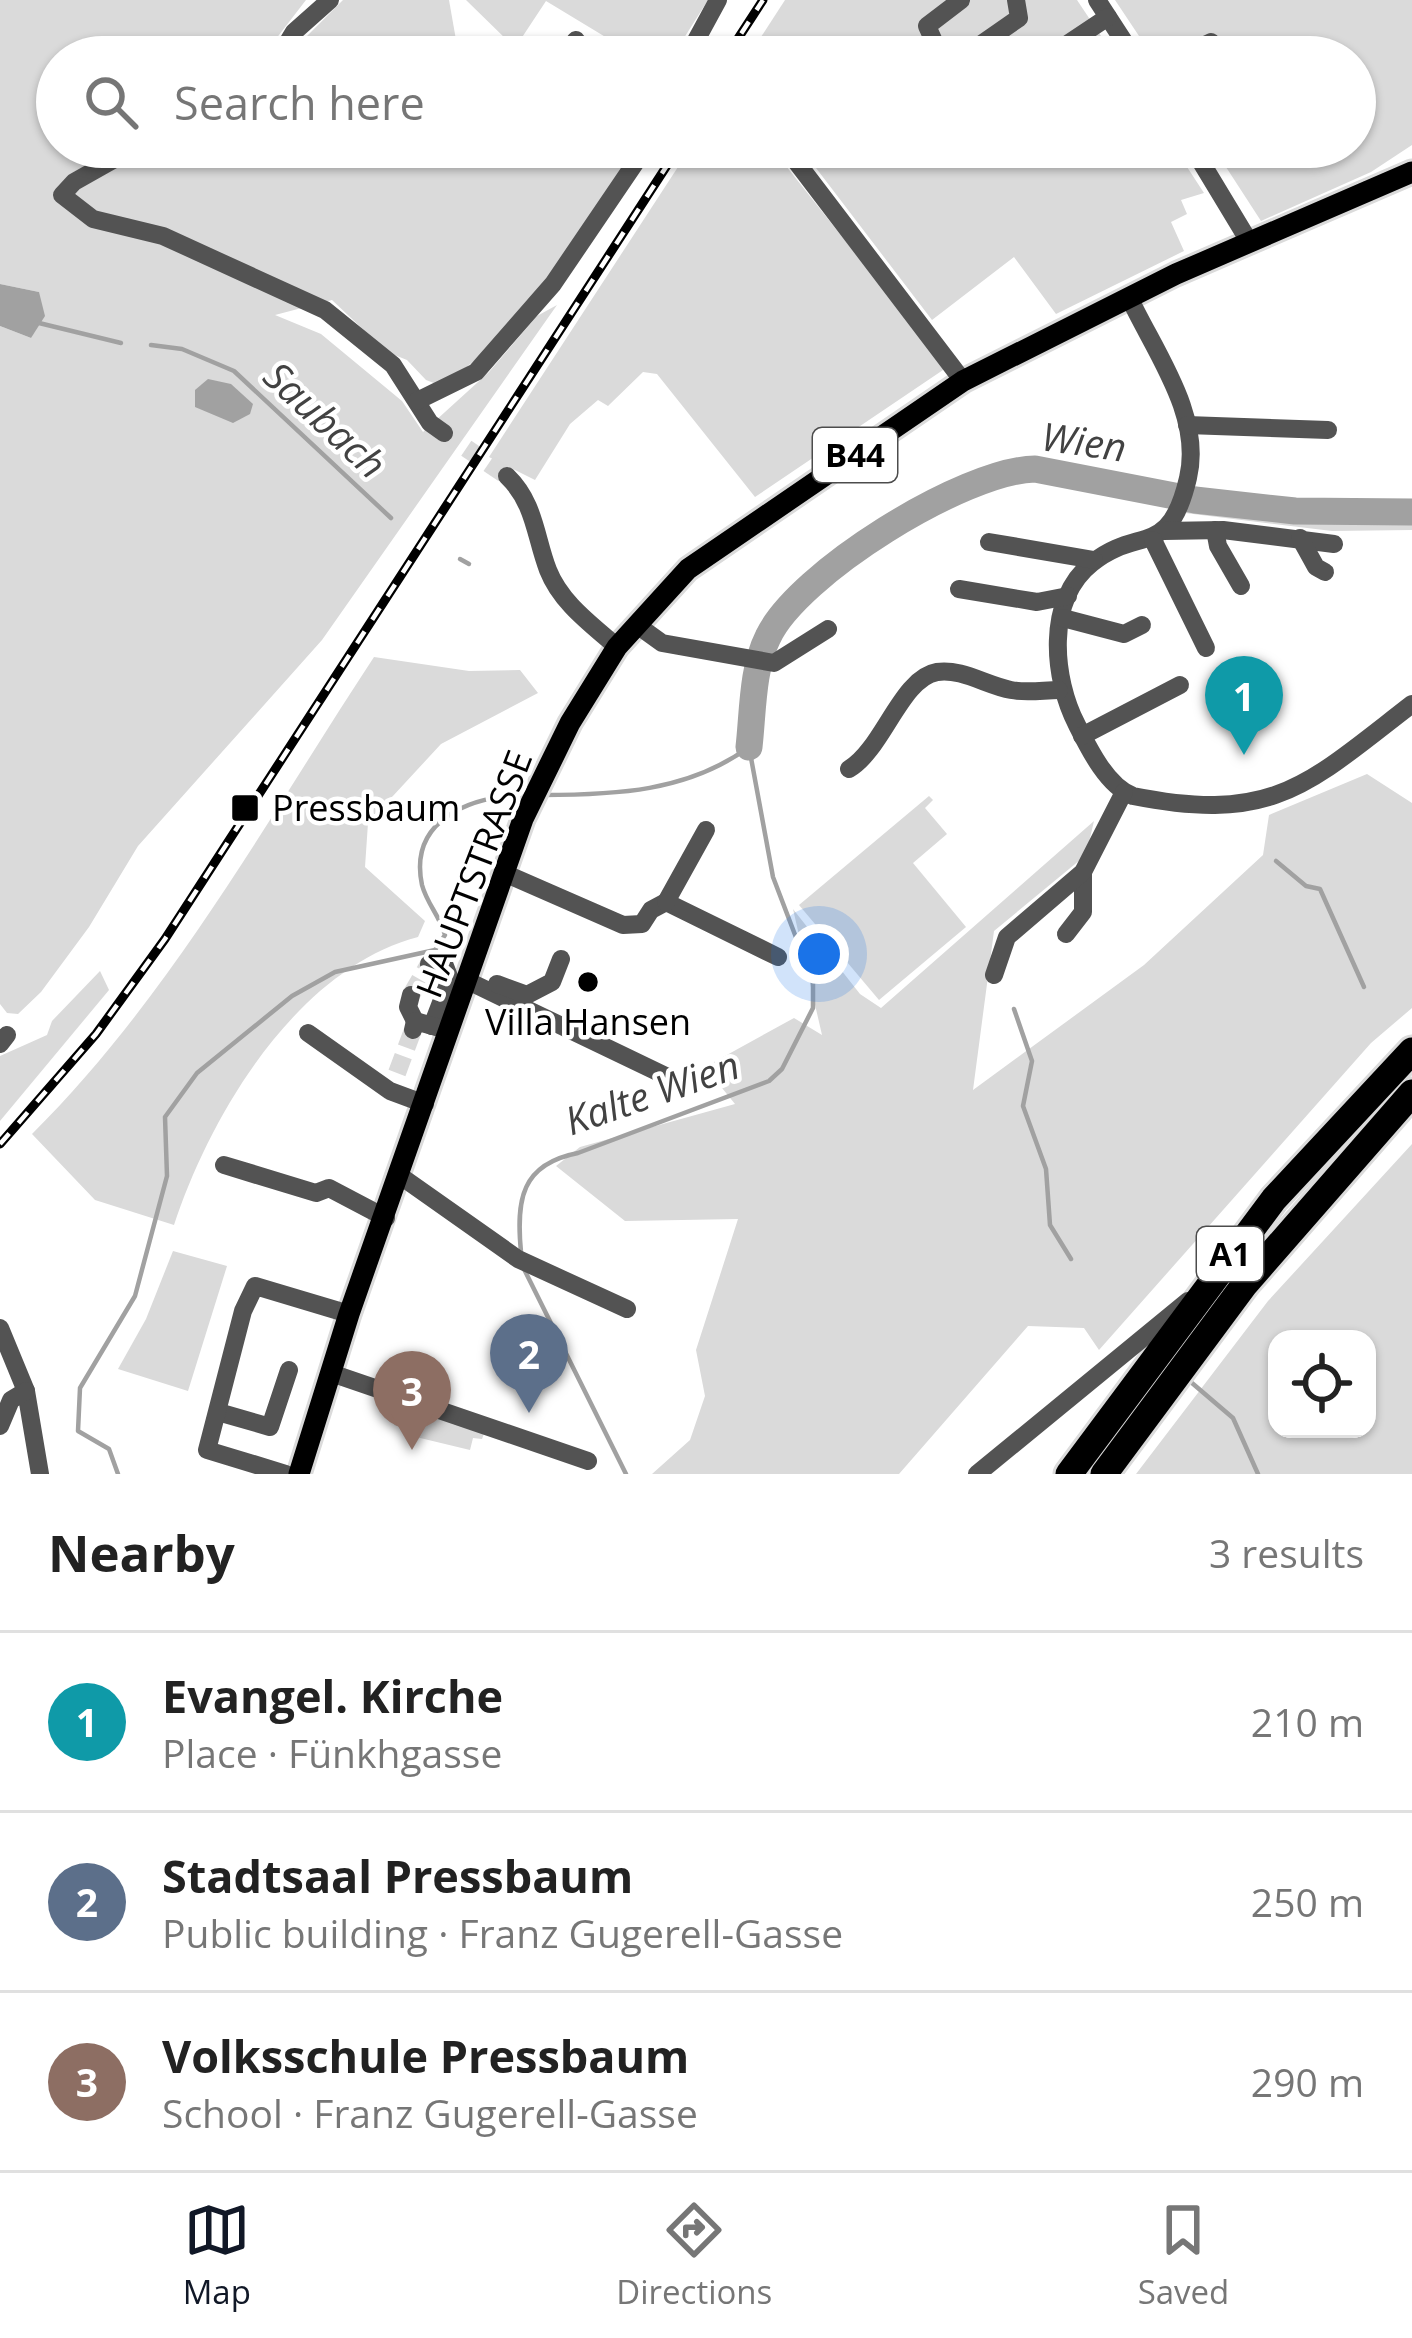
<!DOCTYPE html>
<meta charset="utf-8">
<style>
body{margin:0;font-family:"Open Sans",sans-serif;background:#f6f6f6;color:#222}
.controls{position:absolute;right:36px;bottom:36px;display:grid;overflow:hidden;border-radius:24px;box-shadow:0 3px 9px #0004}
.controls button{width:108px;height:108px;display:grid;place-items:center;padding:0;border:0;border-bottom:3px solid #e0e0e0;background:#fff;color:#222;font:60px sans-serif}
.you{position:absolute;left:819px;top:954px;width:42px;height:42px;margin:-30px;border:9px solid #fff;border-radius:50%;background:#1a73e8;box-shadow:0 0 0 18px #1a73e833}
.badge{display:grid;place-items:center;width:78px;height:78px;border-radius:50%;background:#111827;color:#fff;font-size:39px;font-weight:700}
.pin{position:absolute;translate:-50% -99px;filter:drop-shadow(0 3px 6px #0008)}
.pin::after{content:'';position:absolute;top:63px;width:42px;height:36px;background:inherit;clip-path:polygon(0 0,100% 0,50% 100%)}
.list{margin:0;padding:0;list-style:none}
h2{display:flex;justify-content:space-between;align-items:center;height:156px;margin:0;padding:0 48px;font-size:51px}
h2 small{font-size:39px;font-weight:400;color:#767676}
.list li{display:grid;grid-template-columns:78px 1fr auto;gap:36px;align-items:center;box-sizing:border-box;height:180px;padding:0 48px;border-top:3px solid #e0e0e0}
.list b{display:block;font-size:45px;white-space:nowrap}
.list p{margin:0;font-size:39px;white-space:nowrap;color:#767676}
.list em{font-size:39px;font-style:normal;color:#767676}
.icon{flex:none;width:66px;height:66px;fill:none;stroke:currentColor;stroke-width:2;stroke-linecap:round;stroke-linejoin:round}
.map{position:relative;flex:none;width:1412px;height:1474px;overflow:hidden}
.search{position:absolute;background:#fff;box-shadow:0 3px 9px #0004;left:36px;right:36px;top:36px;height:132px;display:flex;align-items:center;gap:30px;box-sizing:border-box;padding:0 42px;border-radius:66px;color:#767676;font-size:45px}
.sheet{height:696px;background:#fff}
nav{display:flex;justify-content:space-around;align-items:center;box-sizing:border-box;height:168px;border-top:3px solid #e0e0e0;background:#fff;font-size:33px;color:#767676}
nav a{display:grid;justify-items:center;gap:6px}
nav .on{color:#111827}
.map>svg:first-child{display:block}
.green{fill:#dadada;fill-rule:evenodd}
.water{fill:#a1a1a1}
.lines{fill:none;stroke-linecap:round;stroke-linejoin:round}
.stream{stroke:#a1a1a1;stroke-width:4.5}
.river{stroke:#a1a1a1;stroke-width:27}
.minor-tunnel{stroke:#d9d9d9;stroke-width:18;stroke-dasharray:18 9;stroke-linecap:butt}
.major-casing{stroke:#dbdbdb;stroke-width:27}
.highway-casing{stroke:#dbdbdb;stroke-width:33}
.minor{stroke:#535353;stroke-width:18}
.major{stroke:#000;stroke-width:21}
.highway{stroke:#000;stroke-width:27}
.rail-casing{stroke:#000;stroke-width:9}
.rail{stroke:#fff;stroke-width:4.5;stroke-dasharray:14;stroke-linecap:butt}
.poi-dot{fill:#000;stroke:#fff;stroke-width:4.5}
.labels{text-anchor:middle;stroke-width:9;stroke-linejoin:round;paint-order:stroke}
.shield{fill:#fff;stroke:#4c4c4c;stroke-width:3}
.shield-label{font-size:33px;font-weight:bold;fill:#000}
.poi-label{font-size:36px;fill:#000;stroke:#fff;text-anchor:start}
.street-label{font-size:36px;fill:#000;stroke:#fff}
.water-label{font-size:39px;font-style:italic;fill:#424242;stroke:#fff}
</style>
<div class="map">
<svg width="1412" height="1474" viewBox="0 0 1412 1474">
<rect width="100%" height="100%" fill="#fff"/>
<g class="green">
<path d="M0 0H306L262 57H57V147H484L495 154 494 147H637C581 228 526 336 439 385L426 380 407 360 387 352 332 300 275 315 321 334 402 401 423 432 489 372 537 316 557 305 322 640 138 846 89 927 41 992 18 1014 7 1013 0 1004V326L31 338 39 292 0 284Z"/>
<polygon points="343,0 449,0 459,57 297,57 302,41"/>
<polygon points="466,0 708,0 672,57 622,57 622,47 546,1 515,48"/>
<polygon points="785,0 1077,0 1115,57 748,57"/>
<polygon points="1115,0 1412,0 1412,145 1371,172 1261,221 1213,147 1355,147 1355,57 1153,57"/>
<polygon points="691,147 771,147 946,368 755,497 657,374 643,372 608,406 598,400 570,424 535,480 489,457"/>
<polygon points="800,147 1174,147 1204,193 1181,200 1187,214 1171,222 1184,251 1056,314 1014,257 932,320"/>
<polygon points="1190,491 1340,504 1412,499 1412,530 1332,531 1185,513"/>
<path d="M374 657 469 671 520 670 538 693 441 744 368 823 365 867 425 921 418 937C297 969 211 1113 174 1225L95 1200 32 1134C170 997 268 818 374 657Z"/>
<polygon points="1367,774 1412,803 1412,1008 1371,1043 1099,1350 1084,1328 1028,1326 899,1474 652,1474 690,1440 705,1396 696,1350 738,1219 625,1221 556,1166 580,1147 735,1104 705,1067 794,1018 822,1035 793,909 860,994 881,1008 1094,821 1086,855 994,931 973,1090 1144,965 1263,855 1269,815"/>
<polygon points="929,796 933,800 925,808 947,834 913,863 966,927 879,1000 799,905"/>
<polygon points="100,971 109,990 0,1121 0,1056 47,1035 52,1021"/>
<path d="M1412 1144V1474H1136L1268 1301ZM1277 1339H1367V1429H1277Z"/>
<polygon points="173,1251 227,1266 188,1391 118,1369 146,1319"/>
<polygon points="402,1402 485,1431 482,1439 473,1438 470,1450 416,1437 417,1432 394,1425"/>
</g>
<g class="water">
<polygon points="0,284 39,292 45,316 31,338 0,326"/>
<polygon points="208,379 231,384 253,404 250,414 233,423 195,407 195,390"/>
</g>
<g class="lines">
<g class="stream">
<polyline points="39,323 121,343"/>
<polyline points="151,345 182,349 234,371 391,518"/>
<polyline points="460,559 469,564"/>
<polyline points="1276,861 1306,886 1320,889 1364,987"/>
<polyline points="1014,1009 1032,1061 1023,1106 1046,1169 1050,1225 1071,1259"/>
<path d="M521 1252C516 1200 521 1164 578 1153L769 1081 782 1069 813 1008V982L773 877 749 747C688 792 614 795 542 795"/>
<polyline points="524,1269 626,1474"/>
<polyline points="1192,1383 1233,1418 1258,1474"/>
<path d="M118 1474 109 1449 78 1431 80 1388 135 1296 167 1176 165 1117 197 1073 292 996 335 972 435 950 445 935C440 916 427 904 422 885 408 819 472 796 525 795"/>
</g>
<path class="river" d="M749 747C753 712 752 669 768 637 797 574 964 470 1035 469L1195 500 1295 511 1412 512"/>
<g class="minor-tunnel">
<polyline points="444,433 507,476"/>
<polyline points="411,995 429,964"/>
<polyline points="397,1073 413,1030"/>
</g>
<g class="major-casing">
<polyline id="major" points="299,1474 349,1314 523,819 570,723 617,647 688,569 963,381 1176,274 1412,172"/>
</g>
<g class="highway-casing">
<g id="highway">
<polyline points="1069,1474 1274,1199 1412,1051"/>
<polyline points="1104,1474 1245,1284 1412,1093"/>
</g>
</g>
<g class="minor">
<polyline points="1097,0 1134,57"/>
<polyline points="532,56 534,57"/>
<polyline points="279,57 294,32 330,0"/>
<polyline points="562,57 576,40"/>
<polyline points="687,57 718,0"/>
<polyline points="760,57 766,51"/>
<polyline points="941,57 927,26 961,0"/>
<polyline points="963,57 1019,18 1016,0"/>
<polyline points="1048,57 1108,17"/>
<polyline points="1180,57 1211,42"/>
<polyline points="136,147 74,182 62,195 93,219 163,236 325,310 393,365 430,423 444,433"/>
<polyline points="785,147 963,381"/>
<polyline points="1082,147 1084,147"/>
<polyline points="1192,147 1250,243"/>
<path d="M1129 297C1154 351 1203 415 1188 478 1169 560 1139 525 1092 563 1045 600 1053 679 1077 725 1089 749 1107 786 1133 796 1274 824 1307 785 1412 704"/>
<polyline points="417,401 476,372 553,284 646,147"/>
<polyline points="1187,425 1328,430"/>
<path d="M507 476C535 503 535 536 548 570 561 603 591 624 617 647"/>
<polyline points="1215,530 1218,546 1241,586"/>
<polyline points="1164,531 1223,530 1334,544"/>
<polyline points="1300,538 1316,567 1325,572"/>
<polyline points="1153,540 1206,648"/>
<polyline points="989,542 1094,560"/>
<polyline points="959,589 1037,602 1068,596"/>
<polyline points="1063,618 1124,634 1142,625"/>
<polyline points="637,625 662,643 774,663 828,629"/>
<polyline points="1082,736 1180,685"/>
<path d="M849 769C883 749 901 678 937 672 961 668 988 686 1011 690 1027 693 1044 690 1059 690"/>
<polyline points="504,873 623,925 642,924 651,910 666,902 778,957"/>
<polyline points="666,902 706,830"/>
<polyline points="1066,934 1083,912 1083,872"/>
<polyline points="429,964 443,961 450,979 432,1026"/>
<polyline points="994,975 1007,937 1083,872 1124,792"/>
<polyline points="468,981 670,1078"/>
<polyline points="497,984 527,995 552,982 561,959"/>
<polyline points="411,995 408,1007 415,1021"/>
<polyline points="413,1030 415,1021 440,1028"/>
<polyline points="308,1033 390,1091 425,1104"/>
<polyline points="0,1044 7,1035"/>
<polyline points="224,1165 316,1193 329,1188 386,1218"/>
<polyline points="399,1175 518,1259 627,1309"/>
<polyline points="0,1328 26,1391 40,1474"/>
<polyline points="331,1373 588,1461"/>
<polyline points="218,1412 270,1427 289,1370"/>
<polyline points="0,1426 11,1400 26,1391"/>
<polyline points="286,1474 207,1450 243,1311 255,1286 349,1314"/>
<polyline points="977,1474 1188,1301"/>
</g>
<use href="#major" class="major"/>
<use href="#highway" class="highway"/>
<g class="rail-casing">
<g id="rail">
<polyline points="726,57 763,0"/>
<polyline points="0,1144 96,1034 165,939 679,147"/>
</g>
</g>
<use href="#rail" class="rail"/>
</g>
<g class="poi-dot">
<rect x="230" y="793" width="30" height="30" rx="6"/>
<circle cx="588" cy="982" r="12"/>
</g>
<g class="labels">
<g class="shield">
<rect x="813" y="428" width="84" height="54" rx="9"/>
<rect x="1197" y="1227" width="66" height="54" rx="9"/>
</g>
<g class="shield-label">
<text x="855" y="467">B44</text>
<text x="1230" y="1266">A1</text>
</g>
<g class="poi-label">
<text x="272" y="821">Pressbaum</text>
<text x="588" y="1035" text-anchor="middle">Villa Hansen</text>
</g>
<g class="street-label">
<text transform="translate(474 874) rotate(-69)" y="13">HAUPTSTRASSE</text>
</g>
<g class="water-label">
<text transform="translate(325 420) rotate(43)" y="14">Saubach</text>
<text transform="translate(1084 442) rotate(8)" y="14">Wien</text>
<text transform="translate(652 1093) rotate(-19)" y="14">Kalte Wien</text>
</g>
</g>
</svg>
<div class="controls">
<button><svg class="icon" aria-label="locate" viewBox="0 0 24 24"><circle cx="12" cy="12" r="6"/><path d="M12 2v4M12 18v4M2 12h4M18 12h4"/></svg></button>
</div>
<div class="you"></div>
<div class="pin badge" style="left:1244px;top:755px;background:#0f9aa8">1</div>
<div class="pin badge" style="left:529px;top:1413px;background:#5c6f8a">2</div>
<div class="pin badge" style="left:412px;top:1450px;background:#8d6e63">3</div>
<div class="search"><svg class="icon" aria-label="search" viewBox="0 0 24 24"><circle cx="10" cy="10" r="6"/><path d="M15 15l6 6"/></svg>Search here</div>
</div>
<section class="sheet">
<h2>Nearby<small>3 results</small></h2>
<ul class="list">
<li><span class="badge" style="background:#0f9aa8">1</span><div><b>Evangel. Kirche</b><p>Place · Fünkhgasse</p></div><em>210 m</em></li>
<li><span class="badge" style="background:#5c6f8a">2</span><div><b>Stadtsaal Pressbaum</b><p>Public building · Franz Gugerell-Gasse</p></div><em>250 m</em></li>
<li><span class="badge" style="background:#8d6e63">3</span><div><b>Volksschule Pressbaum</b><p>School · Franz Gugerell-Gasse</p></div><em>290 m</em></li>
</ul>
</section>
<nav>
<a class="on"><svg class="icon" aria-label="map" viewBox="0 0 24 24"><path d="M3 6l6-2 6 2 6-2v14l-6 2-6-2-6 2zM9 4v14M15 6v14"/></svg>Map</a>
<a><svg class="icon" aria-label="directions" viewBox="0 0 24 24"><path d="M12 3l9 9-9 9-9-9zM9 14v-3h6M13 9l2 2-2 2"/></svg>Directions</a>
<a><svg class="icon" aria-label="saved" viewBox="0 0 24 24"><path d="M7 4h10v16l-5-4-5 4z"/></svg>Saved</a>
</nav>
